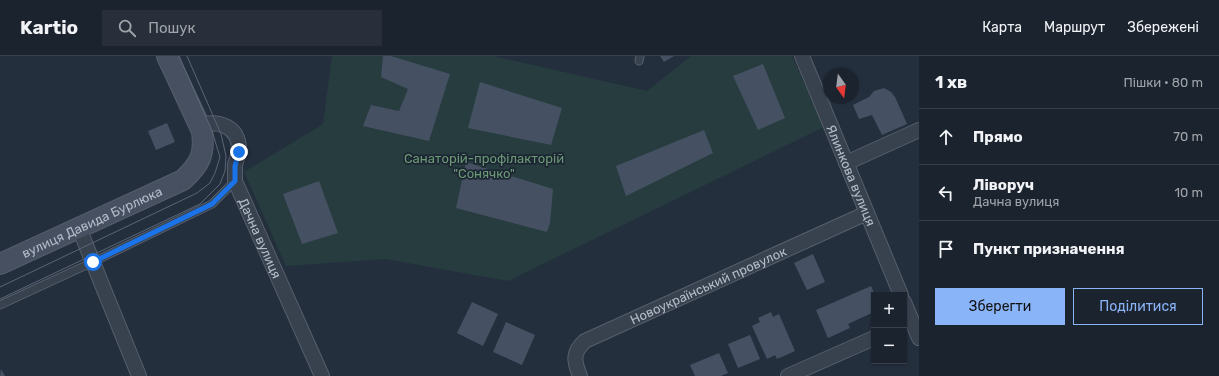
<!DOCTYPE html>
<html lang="uk">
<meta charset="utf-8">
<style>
body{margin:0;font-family:Rubik,sans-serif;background:#282f3a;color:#f1f3f6}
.controls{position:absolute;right:12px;bottom:12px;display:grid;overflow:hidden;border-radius:0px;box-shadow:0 1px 3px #0004}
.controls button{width:36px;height:36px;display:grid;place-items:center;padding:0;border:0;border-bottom:1px solid #39404a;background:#1b232e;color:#f1f3f6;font:20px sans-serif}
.compass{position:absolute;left:823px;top:12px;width:36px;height:36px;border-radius:50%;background:#1b232e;box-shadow:0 1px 3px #0004;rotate:166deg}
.stop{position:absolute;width:12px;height:12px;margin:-9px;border:3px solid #1a73e8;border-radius:50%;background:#fff}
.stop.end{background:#1a73e8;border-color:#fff;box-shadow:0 1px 4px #0008}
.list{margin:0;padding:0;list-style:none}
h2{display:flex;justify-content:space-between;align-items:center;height:52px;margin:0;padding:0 16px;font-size:17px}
h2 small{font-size:13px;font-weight:400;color:#a0a4aa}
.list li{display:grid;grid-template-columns:26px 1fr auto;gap:12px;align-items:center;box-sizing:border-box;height:56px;padding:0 16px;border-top:1px solid #39404a}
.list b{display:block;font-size:15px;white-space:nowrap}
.list p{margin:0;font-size:13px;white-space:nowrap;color:#a0a4aa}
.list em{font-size:13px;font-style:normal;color:#a0a4aa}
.actions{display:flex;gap:8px;padding:12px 16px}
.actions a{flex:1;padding:9px 0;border:1px solid #8ab4f8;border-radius:0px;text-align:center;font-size:14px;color:#8ab4f8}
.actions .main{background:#8ab4f8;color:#111}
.icon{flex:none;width:22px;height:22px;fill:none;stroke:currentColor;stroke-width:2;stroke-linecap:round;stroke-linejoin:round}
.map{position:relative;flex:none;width:919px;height:320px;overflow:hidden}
header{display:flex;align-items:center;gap:24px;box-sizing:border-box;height:56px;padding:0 20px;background:#1b232e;border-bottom:1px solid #39404a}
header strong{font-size:19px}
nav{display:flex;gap:22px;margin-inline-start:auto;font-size:14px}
.search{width:280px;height:36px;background:#282f3a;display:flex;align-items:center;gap:10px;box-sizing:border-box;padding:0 14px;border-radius:0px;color:#a0a4aa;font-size:15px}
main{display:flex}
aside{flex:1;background:#1b232e}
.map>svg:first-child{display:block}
.green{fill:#263c3f}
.building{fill:#455162}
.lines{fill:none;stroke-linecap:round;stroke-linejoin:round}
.lane-casing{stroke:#565f6c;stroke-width:9}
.street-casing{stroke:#565f6c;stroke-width:16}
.secondary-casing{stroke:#565f6c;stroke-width:22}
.lane{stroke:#38414e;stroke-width:7}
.street{stroke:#38414e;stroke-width:14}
.secondary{stroke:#465061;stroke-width:20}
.tram{stroke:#5a6575;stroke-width:1}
.route{stroke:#1a73e8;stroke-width:5}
.labels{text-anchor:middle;stroke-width:3.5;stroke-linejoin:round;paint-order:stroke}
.park-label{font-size:13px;fill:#6b9a76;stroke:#1d2633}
.street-label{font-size:13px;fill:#b4bcc9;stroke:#1d2633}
</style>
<header>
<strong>Kartio</strong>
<div class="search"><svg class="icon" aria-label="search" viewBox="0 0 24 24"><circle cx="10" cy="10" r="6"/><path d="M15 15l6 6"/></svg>Пошук</div>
<nav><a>Карта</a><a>Маршрут</a><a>Збережені</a></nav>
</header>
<main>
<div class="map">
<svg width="919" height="320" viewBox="0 0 919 320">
<rect width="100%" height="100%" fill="#242f3e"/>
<polygon class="green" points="332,0 494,0 647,35 691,0 792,0 824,71 508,225 385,203 286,210 244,116 323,68"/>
<g class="building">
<polygon points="383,0 391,0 450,18 429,85 363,70 371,49 399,55 408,33 381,21"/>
<polygon points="660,0 674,0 664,6"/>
<polygon points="763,8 785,62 758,74 733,20"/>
<polygon points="480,26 562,52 551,89 468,72"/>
<polygon points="884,32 891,36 895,41 907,68 882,79 872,59 859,63 853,49 869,41 874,35"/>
<polygon points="167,67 175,86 156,94 148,75"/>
<polygon points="704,74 713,97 626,140 616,110"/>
<polygon points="466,106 553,133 550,167 547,176 456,152"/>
<polygon points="319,125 338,177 302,188 283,138"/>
<polygon points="813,198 825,226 807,234 794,207"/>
<polygon points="871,230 875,239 874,239 874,256 848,268 850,272 828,282 816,254"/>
<polygon points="472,246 498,258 483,290 457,277"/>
<polygon points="771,256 773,261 779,258 795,295 777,303 775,299 767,303 752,270 760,266 758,262"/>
<polygon points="506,266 535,279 522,309 493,296"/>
<polygon points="750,279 760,303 738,312 728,288"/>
<polygon points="719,297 728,317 721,320 695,320 690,309"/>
<polygon points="1,313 5,320 0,320"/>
</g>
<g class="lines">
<g class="lane-casing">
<g id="lane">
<polyline points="639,5 640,0"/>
<polyline points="0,249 93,206 212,148 235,125"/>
</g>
</g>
<g class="street-casing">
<g id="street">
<path id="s1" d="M802 0 901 239"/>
<path id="s2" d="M199 69C219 64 239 70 239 94 239 99 236 104 235 109 235 114 235 120 235 125L322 320"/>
<polyline points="846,107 919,74"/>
<polyline points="79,172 139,320"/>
<polyline points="904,246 919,282"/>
<path id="s3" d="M580 320C574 305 572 297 585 285L867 157"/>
<polyline points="788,320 874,282"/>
</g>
</g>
<g class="secondary-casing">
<g id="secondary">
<path id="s4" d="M0 208 183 124C200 108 205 99 202 75L167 0"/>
</g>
</g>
<use href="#lane" class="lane"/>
<use href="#street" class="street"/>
<use href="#secondary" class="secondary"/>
<g class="tram">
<polyline points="0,231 197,137 210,127 215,117 220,101 212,75 179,0"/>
<polyline points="0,243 200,148 220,128 225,115 226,100 221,78 187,0"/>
</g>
</g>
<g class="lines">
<polyline class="route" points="93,206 212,148 235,125 235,110 239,96"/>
</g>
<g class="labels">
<g class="park-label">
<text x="484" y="107">Санаторій-профілакторій<tspan x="484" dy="15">"Сонячко"</tspan></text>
</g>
<g class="street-label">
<text dy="5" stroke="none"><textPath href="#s1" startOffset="129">Ялинкова вулиця</textPath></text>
<text dy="5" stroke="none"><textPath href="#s4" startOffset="101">вулиця Давида Бурлюка</textPath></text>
<text dy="5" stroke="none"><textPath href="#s2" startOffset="150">Дачна вулиця</textPath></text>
<text dy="5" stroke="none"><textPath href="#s3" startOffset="174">Новоукраїнський провулок</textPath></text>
</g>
</g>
</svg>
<div class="controls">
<button>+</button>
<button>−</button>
</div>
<svg class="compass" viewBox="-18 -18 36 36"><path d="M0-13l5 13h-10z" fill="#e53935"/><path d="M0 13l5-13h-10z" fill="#a0a4aa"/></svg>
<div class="stop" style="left:93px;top:206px"></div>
<div class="stop end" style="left:239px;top:96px"></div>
</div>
<aside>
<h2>1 хв<small>Пішки · 80 m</small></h2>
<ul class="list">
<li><svg class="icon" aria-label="ahead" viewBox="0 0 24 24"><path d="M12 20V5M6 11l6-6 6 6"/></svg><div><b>Прямо</b></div><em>70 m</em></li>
<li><svg class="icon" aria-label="left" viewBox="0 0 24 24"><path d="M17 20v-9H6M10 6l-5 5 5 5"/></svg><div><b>Ліворуч</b><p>Дачна вулиця</p></div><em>10 m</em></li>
<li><svg class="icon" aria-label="arrive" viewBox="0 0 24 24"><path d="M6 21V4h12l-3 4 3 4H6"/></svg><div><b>Пункт призначення</b></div></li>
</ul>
<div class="actions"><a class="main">Зберегти</a><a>Поділитися</a></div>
</aside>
</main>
